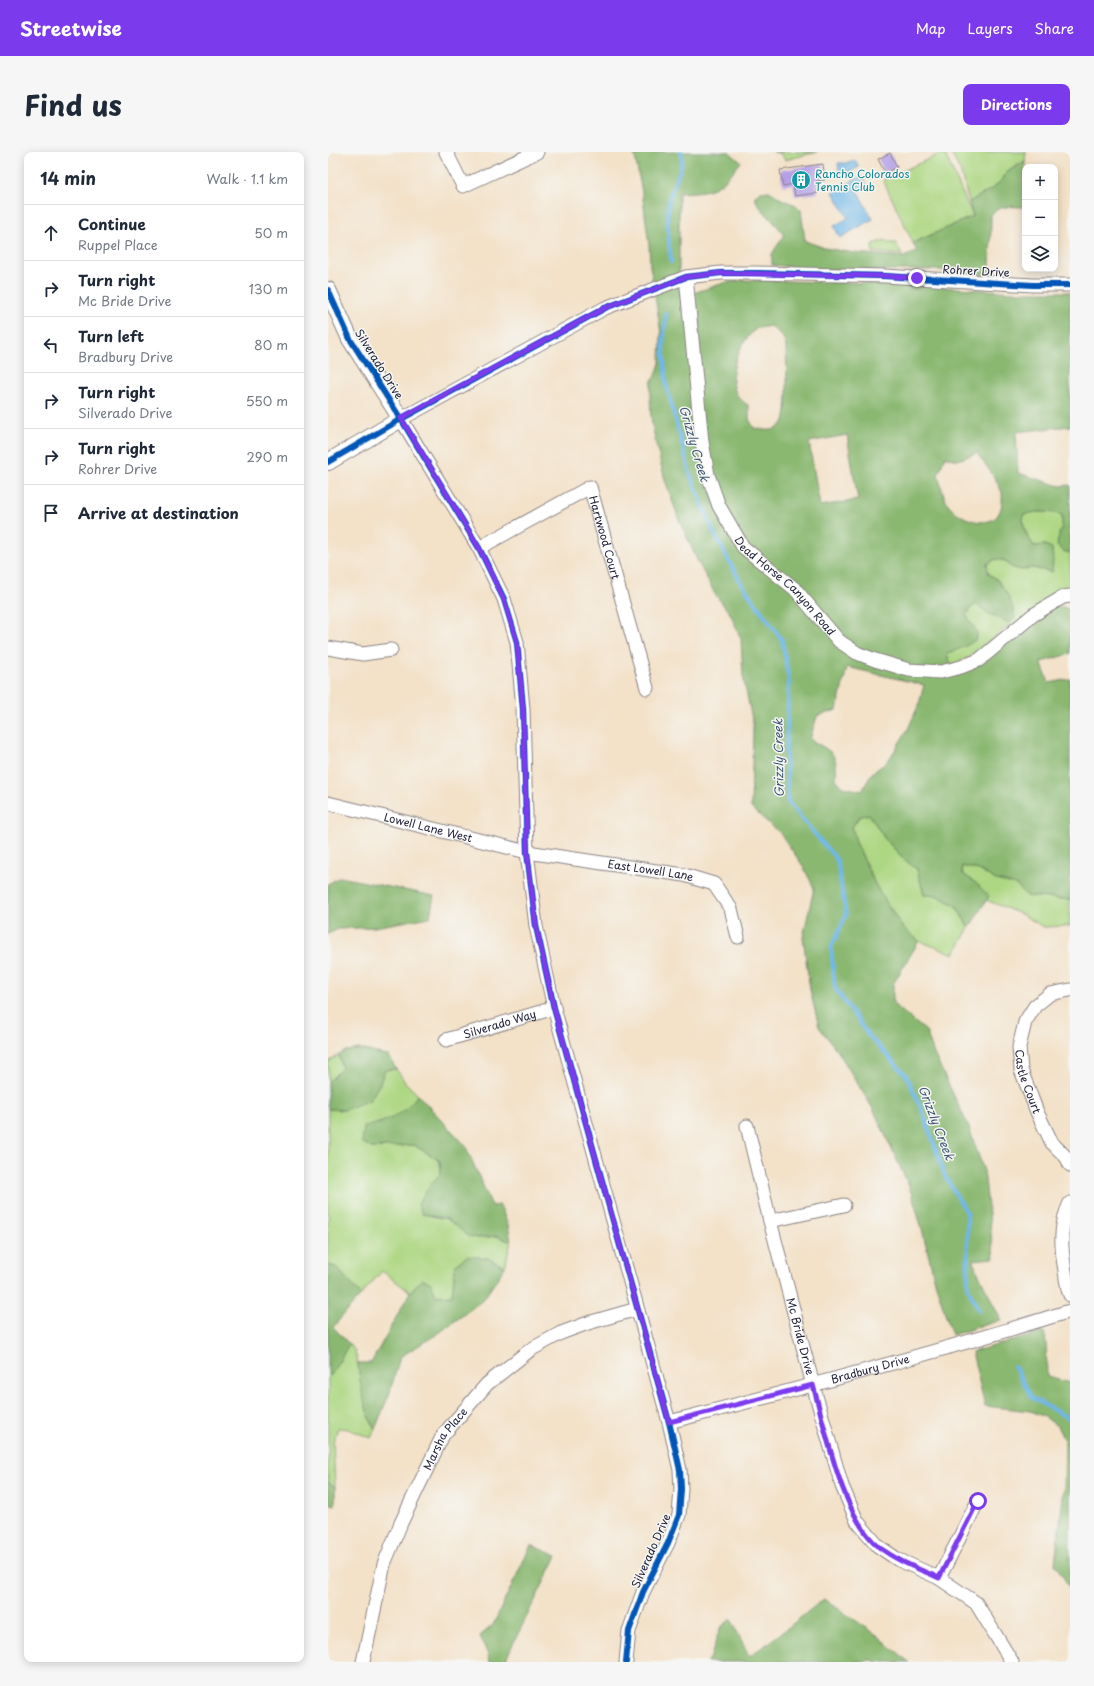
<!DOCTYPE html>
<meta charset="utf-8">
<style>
body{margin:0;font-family:"Playpen Sans",sans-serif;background:#f6f6f7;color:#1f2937}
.controls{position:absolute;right:12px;top:12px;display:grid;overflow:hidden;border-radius:8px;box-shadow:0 2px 10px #0003}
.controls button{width:36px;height:36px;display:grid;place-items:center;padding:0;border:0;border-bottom:1px solid #e0e1e3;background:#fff;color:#1f2937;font:20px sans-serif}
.stop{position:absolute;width:12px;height:12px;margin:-9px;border:3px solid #7c3aed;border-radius:50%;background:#fff}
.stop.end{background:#7c3aed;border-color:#fff;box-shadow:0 1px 4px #0008}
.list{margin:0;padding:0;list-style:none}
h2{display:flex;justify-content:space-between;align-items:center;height:52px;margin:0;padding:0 16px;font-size:17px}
h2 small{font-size:13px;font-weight:400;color:#747a83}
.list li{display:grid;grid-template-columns:26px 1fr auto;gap:12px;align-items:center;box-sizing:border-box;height:56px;padding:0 16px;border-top:1px solid #e0e1e3}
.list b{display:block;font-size:15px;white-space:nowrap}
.list p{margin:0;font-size:13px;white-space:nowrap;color:#747a83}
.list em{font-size:13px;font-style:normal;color:#747a83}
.icon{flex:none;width:22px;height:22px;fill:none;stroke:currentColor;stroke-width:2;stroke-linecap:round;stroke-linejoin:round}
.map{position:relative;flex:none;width:742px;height:1510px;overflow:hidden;border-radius:8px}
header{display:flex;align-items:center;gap:24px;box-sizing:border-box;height:56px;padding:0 20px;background:#7c3aed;color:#fff}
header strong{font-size:19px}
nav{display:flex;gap:22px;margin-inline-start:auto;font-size:14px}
.intro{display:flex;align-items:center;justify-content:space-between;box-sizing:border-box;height:96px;padding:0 24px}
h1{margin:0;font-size:28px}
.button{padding:10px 18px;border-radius:8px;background:#7c3aed;color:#fff;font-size:14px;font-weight:700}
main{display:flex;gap:24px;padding:0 24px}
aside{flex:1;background:#fff;border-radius:8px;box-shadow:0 2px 10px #0003}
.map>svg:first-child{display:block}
.green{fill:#aed783;stroke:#687c5f}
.forest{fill:#8ab871;stroke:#566d56;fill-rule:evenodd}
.water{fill:#6fb7e7;stroke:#486c91}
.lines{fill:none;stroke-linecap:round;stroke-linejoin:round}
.stream{stroke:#6fb7e7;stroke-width:4}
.building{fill:#b49fe8}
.minor-casing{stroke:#8a8282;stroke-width:15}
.tertiary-casing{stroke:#8a8282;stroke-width:18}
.minor{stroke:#fff;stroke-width:13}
.tertiary{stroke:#fff;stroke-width:16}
.cycleway-casing{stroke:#f6f6f2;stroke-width:8}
.cycleway{stroke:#0057b8;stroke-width:6}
.route{stroke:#7c3aed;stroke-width:5}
.labels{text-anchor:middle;stroke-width:3;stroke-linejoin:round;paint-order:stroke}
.culture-label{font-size:11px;fill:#0d838f;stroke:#f6f6f2;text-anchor:start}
.street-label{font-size:11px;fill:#22223b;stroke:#f6f6f2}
.water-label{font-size:12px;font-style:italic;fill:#3d5677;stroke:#f6f6f2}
</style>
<header>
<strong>Streetwise</strong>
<nav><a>Map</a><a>Layers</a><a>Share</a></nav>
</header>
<div class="intro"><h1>Find us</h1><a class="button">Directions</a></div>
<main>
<aside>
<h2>14 min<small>Walk · 1.1 km</small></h2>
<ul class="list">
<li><svg class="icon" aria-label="ahead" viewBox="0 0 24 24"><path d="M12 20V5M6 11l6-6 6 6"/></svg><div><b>Continue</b><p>Ruppel Place</p></div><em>50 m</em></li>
<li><svg class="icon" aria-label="right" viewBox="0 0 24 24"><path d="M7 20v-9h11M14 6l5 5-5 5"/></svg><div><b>Turn right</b><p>Mc Bride Drive</p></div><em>130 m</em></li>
<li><svg class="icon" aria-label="left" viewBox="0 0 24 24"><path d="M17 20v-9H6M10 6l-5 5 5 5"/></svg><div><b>Turn left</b><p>Bradbury Drive</p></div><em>80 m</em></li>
<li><svg class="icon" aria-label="right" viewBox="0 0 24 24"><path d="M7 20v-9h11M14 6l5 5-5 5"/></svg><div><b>Turn right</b><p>Silverado Drive</p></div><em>550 m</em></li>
<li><svg class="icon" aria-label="right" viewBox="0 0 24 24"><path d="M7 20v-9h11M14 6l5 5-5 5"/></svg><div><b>Turn right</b><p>Rohrer Drive</p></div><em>290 m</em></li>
<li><svg class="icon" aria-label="arrive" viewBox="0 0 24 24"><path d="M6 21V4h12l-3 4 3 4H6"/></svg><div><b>Arrive at destination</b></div></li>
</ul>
</aside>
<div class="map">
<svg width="742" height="1510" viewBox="0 0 742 1510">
<rect width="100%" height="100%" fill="#f6f6f2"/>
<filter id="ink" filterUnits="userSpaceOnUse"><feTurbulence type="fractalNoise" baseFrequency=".025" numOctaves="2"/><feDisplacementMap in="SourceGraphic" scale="8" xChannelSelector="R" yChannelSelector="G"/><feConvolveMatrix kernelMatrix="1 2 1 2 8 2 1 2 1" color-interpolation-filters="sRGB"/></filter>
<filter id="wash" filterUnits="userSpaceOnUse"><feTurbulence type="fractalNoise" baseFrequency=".012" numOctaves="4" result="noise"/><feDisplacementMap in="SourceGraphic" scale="16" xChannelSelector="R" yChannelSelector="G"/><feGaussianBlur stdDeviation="0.9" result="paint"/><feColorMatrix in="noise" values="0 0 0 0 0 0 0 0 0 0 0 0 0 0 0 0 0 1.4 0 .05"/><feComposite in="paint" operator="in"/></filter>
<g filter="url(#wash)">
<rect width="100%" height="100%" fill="#f3e1c8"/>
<g class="green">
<polygon points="445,0 489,0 457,8 453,2"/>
<polygon points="616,0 645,64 585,91 555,28"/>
<polygon points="622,0 698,0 697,9 679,20 674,28 665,36 641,50 632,18"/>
<polygon points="556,88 561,91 568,91 574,103 545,100 544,95 545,92"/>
<path d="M704 360H727L734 363 735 372 731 382 735 399 742 401V437L688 472 679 475 640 506 623 513 619 502 628 498 649 480 638 463 642 457 648 452 660 461 681 471 671 429 660 421 659 412 668 407 678 409 683 415 693 418 705 416 724 420 717 393 706 394C699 384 694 375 695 363Z"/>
<polygon points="541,662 557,687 578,709 589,717 596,743 610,744 628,754 641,776 626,802 591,789 575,776 548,734 528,690 524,675 531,665"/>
<polygon points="634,714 651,718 668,728 688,733 699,744 742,748 742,774 715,775 695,763 658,748 661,744 649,732 634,721"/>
<polygon points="11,903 14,916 0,930 0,910"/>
<path d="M68 917 77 930 90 943C78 958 71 964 54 970L43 996 86 993 112 1009 113 1021 101 1034 94 1062 119 1067 150 1086 169 1084 183 1090 177 1115 159 1106 127 1113 124 1143 108 1144 103 1131 94 1127 82 1140 54 1119 33 1143 8 1115 0 1113V957L16 958 51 933 57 918Z"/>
<polygon points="21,1192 27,1199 41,1266 47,1277 43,1286 20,1277 10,1276 5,1290 7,1335 0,1330 0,1224 4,1222"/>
</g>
<g class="forest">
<path d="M306 0H401L413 10C390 38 389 39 351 41V136L353 145 396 131 414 128 575 132 683 140H742V274L688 280 690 321 732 334 742 333V401L735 399 729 393C731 382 735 374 734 363 722 359 707 359 695 363 694 375 699 384 706 394L717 393 724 396 725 408 724 420 705 416 693 418 683 415 678 409 668 407 659 412 660 421C676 433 684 447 687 466L681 471 660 461 648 452 642 457 638 463 649 480V487L638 494 619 502 623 513 633 516 725 453 735 455 742 458V502L713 510 721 531 742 527V748L699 744 688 733 668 728 651 718 634 714V721L649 732 661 744 641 776 628 754 610 744 596 743 589 717 578 709 557 687 541 662 531 665 524 675 528 690 548 734 575 776 591 789 565 832V852L598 879 606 902 640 973 656 1019 666 1106 644 1108 673 1168 624 1183 606 1126 594 1077 581 1034 545 957 511 901 491 875 482 838 475 785 486 736 475 714 452 681 423 656 425 572 415 525 413 487 403 463 387 442 370 410 351 368 337 328 327 288 323 265 322 245 323 231 329 220 332 211 333 181 322 114 321 93 314 40ZM443 174 455 185 458 195C458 209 462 263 454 272 447 281 436 278 426 276L421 267V254C417 251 410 246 408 241 399 221 411 190 428 177 432 175 439 175 443 174ZM519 283 530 348 492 354 481 290ZM649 301C657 313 668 325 673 338 675 341 674 346 674 350 672 382 633 370 620 352 615 345 613 332 610 323L617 305 630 308ZM519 515 596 533 591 552 580 577 564 603 558 611 544 621 534 639 515 635 508 627C510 598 503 601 482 587L489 564 509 558Z"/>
<path d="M697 9V55C685 55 671 52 663 63L662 124 614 118H498L444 113V102L456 83C448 70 432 59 426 45L433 40 441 39 455 48 468 53 473 58 477 89 497 96 526 101 575 105 589 100 585 91 645 64 641 50 665 36 674 28 679 20Z"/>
<polygon points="12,725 106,744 102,765 47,775 10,777 0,782 0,732"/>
<polygon points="32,897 61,904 68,917 57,918 51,933 42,948 16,958 0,957 0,930 14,916 11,903 18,899"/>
<path d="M90 943 137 993 164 1054 172 1053 180 1073 183 1090 169 1084 150 1086 140 1084 119 1067 94 1062 90 1052 101 1034 113 1021 112 1009 86 993 43 996 34 990 36 975C62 968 72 965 90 943Z"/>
<path d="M139 1104 159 1106 177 1115 155 1148 111 1181 72 1205 61 1243 47 1277C36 1257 32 1234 30 1211H43L82 1140 94 1127 103 1131 108 1144 124 1143 127 1113Z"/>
<polygon points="0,1113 8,1115 33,1143 5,1175 21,1192 4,1222 0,1224"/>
<polygon points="716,1180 718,1190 719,1225 742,1231 742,1436 727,1412 736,1337 737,1290 729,1274 717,1265 702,1259 657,1254 644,1200"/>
<polygon points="0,1330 7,1335 7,1353 0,1351"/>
<polygon points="203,1393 229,1404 183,1496 177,1510 161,1510 160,1503 152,1484 165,1473"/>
<path d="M496 1447 549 1483 581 1510H548L545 1508 522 1510H378L383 1504 392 1476 403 1467 421 1504C448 1487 471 1466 496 1447Z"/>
</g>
<g class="water">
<polygon points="527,8 531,15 514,24 511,20 510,11 521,11"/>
<polygon points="533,24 539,33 529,39 545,67 512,86 506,74 520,66 505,40"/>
</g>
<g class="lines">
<g class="stream">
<path d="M343 110C341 86 336 61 344 38 348 26 357 13 353 0"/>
<polyline points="338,162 335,192 338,232 362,322 385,379 413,431 454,488 461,529 458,600 460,650 509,708 518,763 503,796 507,836 540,883 578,923 595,961 617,1024 639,1061 640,1136 651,1159"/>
<polyline points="686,1214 704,1246 742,1267"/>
</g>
</g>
<g id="blocks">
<g class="building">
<polygon points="562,1 569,15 557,21 550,7"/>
<polygon points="495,12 497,28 488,29 490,41 467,44 465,32 455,34 452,18"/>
</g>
</g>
</g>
<g filter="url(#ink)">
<use href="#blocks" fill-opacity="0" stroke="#8a8282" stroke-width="1"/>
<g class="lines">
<g class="minor-casing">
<g id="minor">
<polyline points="118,0 135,34 209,0"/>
<path id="s1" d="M358 125 374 290 380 323 391 354 415 395 467 437 511 489 529 501 547 508 581 518 613 520 633 515 651 508 705 463 735 445 742 444"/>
<path id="s2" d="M151 396 262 335 319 536"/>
<polyline points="0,496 35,502 63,498"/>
<path id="s3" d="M0 651 199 700 356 723 386 732 403 757 410 785"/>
<path id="s4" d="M742 838 722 842 707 854 697 870 691 895 693 918 709 960 724 991 739 1006 742 1013"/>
<path id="s5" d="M118 888 226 856"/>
<path id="s6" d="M419 974 442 1069 485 1233 514 1334 529 1369 550 1394 569 1407 611 1426 648 1451 684 1510"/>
<path d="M742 1051C731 1073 733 1096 737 1119 738 1127 739 1136 742 1143"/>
<polyline points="442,1069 516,1053"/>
<path id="s7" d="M341 1270C476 1236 610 1200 742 1159"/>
<polyline points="611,1426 650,1349"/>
<path id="s8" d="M35 1510 56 1412 73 1371 115 1283 159 1232 202 1198 233 1181 260 1171 309 1157"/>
<polyline points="298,1510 301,1479 315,1440 340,1391 351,1363 353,1337 352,1318 341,1270 226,856 208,774 199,700 195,557 189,490 176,447 151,396 73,267 277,156 358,125 393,121 429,121 557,124 705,133 742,133"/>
</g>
</g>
<g class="tertiary-casing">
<polyline id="tertiary" points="0,138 22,187 73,267 0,310"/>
</g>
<use href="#minor" class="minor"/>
<use href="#tertiary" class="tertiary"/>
<g class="cycleway-casing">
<g id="cycleway">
<polyline points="0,138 22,187 73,267 151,396 176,447 189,490 195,557 199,700 208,774 226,856 341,1270 352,1318 353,1337 351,1363 340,1391 315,1440 301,1479 298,1510"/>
<polyline points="0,310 73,267 277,156 358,125 393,121 429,121 557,124 705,133 742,133"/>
</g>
</g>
<use href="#cycleway" class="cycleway"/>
</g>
</g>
<g class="lines" filter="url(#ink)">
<path class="route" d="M589 126 557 124 393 121 358 125 277 156 73 266 151 396 176 448 189 490 195 557 199 700 208 774 226 856 341 1270 485 1233C498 1279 514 1365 551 1395 569 1409 591 1417 611 1426L650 1349"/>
</g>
<defs>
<g id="building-disc" transform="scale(1)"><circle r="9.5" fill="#0f9aa8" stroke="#f6f6f2"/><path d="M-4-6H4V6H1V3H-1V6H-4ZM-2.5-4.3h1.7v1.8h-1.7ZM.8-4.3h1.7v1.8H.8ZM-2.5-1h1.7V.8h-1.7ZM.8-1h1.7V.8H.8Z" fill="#fff"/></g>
</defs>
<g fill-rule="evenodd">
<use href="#building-disc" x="473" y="28"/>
</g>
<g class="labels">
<g class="culture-label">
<text x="487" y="26">Rancho Colorados<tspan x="487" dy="13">Tennis Club</tspan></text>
</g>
<g class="street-label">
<text transform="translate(648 119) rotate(3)" y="4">Rohrer Drive</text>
<text transform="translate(51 212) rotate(58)" y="4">Silverado Drive</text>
<text dy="4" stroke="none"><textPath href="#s2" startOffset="179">Hartwood Court</textPath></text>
<text dy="4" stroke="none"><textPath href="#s1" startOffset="337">Dead Horse Canyon Road</textPath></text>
<text dy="4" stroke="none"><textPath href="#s3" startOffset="103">Lowell Lane West</textPath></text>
<text dy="4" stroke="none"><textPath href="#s3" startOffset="330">East Lowell Lane</textPath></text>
<text dy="4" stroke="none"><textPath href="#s5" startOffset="56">Silverado Way</textPath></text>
<text dy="4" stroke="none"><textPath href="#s4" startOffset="120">Castle Court</textPath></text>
<text dy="4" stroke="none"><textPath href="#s6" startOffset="217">Mc Bride Drive</textPath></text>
<text dy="4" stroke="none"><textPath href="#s7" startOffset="208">Bradbury Drive</textPath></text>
<text dy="4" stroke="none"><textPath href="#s8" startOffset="240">Marsha Place</textPath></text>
<text transform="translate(323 1399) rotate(-66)" y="4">Silverado Drive</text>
</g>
<g class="water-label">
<text transform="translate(366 292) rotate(74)" y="4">Grizzly Creek</text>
<text transform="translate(451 606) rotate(-91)" y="4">Grizzly Creek</text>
<text transform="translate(608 971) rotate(69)" y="4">Grizzly Creek</text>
</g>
</g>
</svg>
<div class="controls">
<button>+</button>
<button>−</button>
<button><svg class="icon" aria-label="layers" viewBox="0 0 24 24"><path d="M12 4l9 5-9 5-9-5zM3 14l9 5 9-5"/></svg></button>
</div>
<div class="stop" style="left:650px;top:1349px"></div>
<div class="stop end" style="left:589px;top:126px"></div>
</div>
</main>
